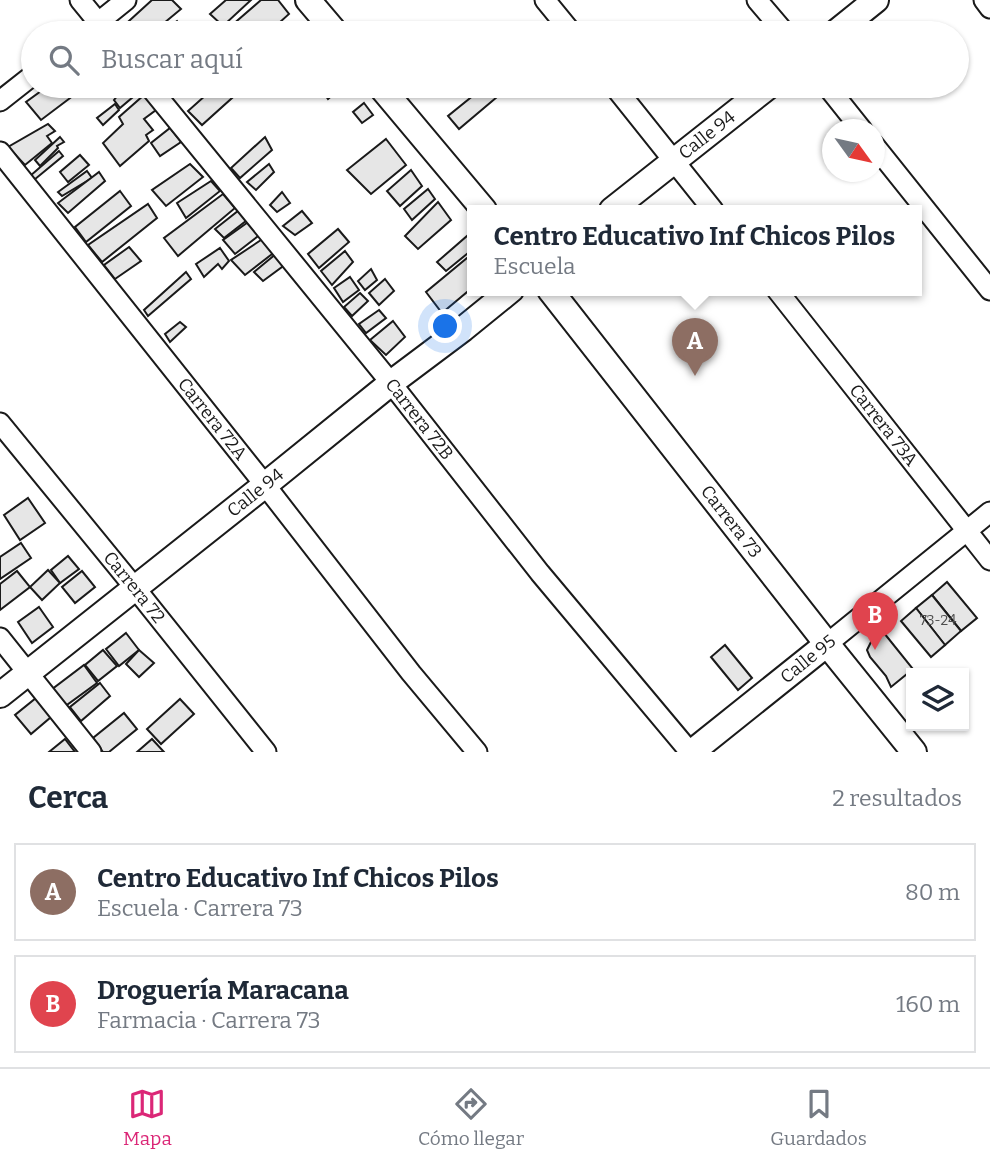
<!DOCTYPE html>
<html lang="es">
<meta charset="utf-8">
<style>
body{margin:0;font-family:Bitter,serif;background:#f6f6f7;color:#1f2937}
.controls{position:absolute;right:21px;bottom:21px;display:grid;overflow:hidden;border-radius:0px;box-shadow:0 2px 5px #0004}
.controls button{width:63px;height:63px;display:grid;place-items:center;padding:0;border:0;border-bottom:2px solid #e0e1e3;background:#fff;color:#1f2937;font:35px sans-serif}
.compass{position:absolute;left:822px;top:119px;width:63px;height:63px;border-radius:50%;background:#fff;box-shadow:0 2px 5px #0004;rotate:123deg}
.you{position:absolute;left:446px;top:327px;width:24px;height:24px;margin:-18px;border:5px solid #fff;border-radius:50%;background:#1a73e8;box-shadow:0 0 0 10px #1a73e833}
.badge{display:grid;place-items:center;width:46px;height:46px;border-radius:50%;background:#db2777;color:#fff;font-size:23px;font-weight:700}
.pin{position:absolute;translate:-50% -58px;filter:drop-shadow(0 2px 4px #0008)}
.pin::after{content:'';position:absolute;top:37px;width:24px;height:21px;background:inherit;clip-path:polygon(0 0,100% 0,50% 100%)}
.popup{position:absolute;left:467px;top:205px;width:455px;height:91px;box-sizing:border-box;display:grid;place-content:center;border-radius:0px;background:#fff;filter:drop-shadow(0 2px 5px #0005);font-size:23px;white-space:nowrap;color:#747a83}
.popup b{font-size:26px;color:#1f2937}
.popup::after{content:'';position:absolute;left:50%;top:100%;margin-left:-14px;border:14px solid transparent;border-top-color:#fff}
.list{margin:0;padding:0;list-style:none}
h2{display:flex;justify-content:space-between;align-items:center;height:91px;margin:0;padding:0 28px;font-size:30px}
h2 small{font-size:23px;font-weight:400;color:#747a83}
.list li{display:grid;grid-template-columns:46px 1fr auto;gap:21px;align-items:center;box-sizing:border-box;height:98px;margin:0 14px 14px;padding:0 14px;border:2px solid #e0e1e3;border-radius:0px}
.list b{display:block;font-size:26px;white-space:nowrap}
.list p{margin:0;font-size:23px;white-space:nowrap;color:#747a83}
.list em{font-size:23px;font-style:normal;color:#747a83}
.icon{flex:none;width:38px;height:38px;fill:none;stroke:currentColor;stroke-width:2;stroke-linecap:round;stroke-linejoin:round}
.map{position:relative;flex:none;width:990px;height:752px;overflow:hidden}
.search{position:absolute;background:#fff;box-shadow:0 2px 5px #0004;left:21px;right:21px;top:21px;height:77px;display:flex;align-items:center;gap:18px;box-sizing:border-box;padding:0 24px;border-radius:38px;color:#747a83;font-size:26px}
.sheet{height:315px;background:#fff}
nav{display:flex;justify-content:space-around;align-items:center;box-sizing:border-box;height:98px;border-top:2px solid #e0e1e3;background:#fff;font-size:19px;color:#747a83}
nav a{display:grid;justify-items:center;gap:4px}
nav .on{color:#db2777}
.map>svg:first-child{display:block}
.building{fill:#e6e6e6;stroke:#1a1a1a;stroke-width:2}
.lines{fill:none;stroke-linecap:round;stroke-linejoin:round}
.minor-casing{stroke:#1a1a1a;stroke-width:23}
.tertiary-casing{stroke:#1a1a1a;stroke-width:28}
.minor{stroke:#fff;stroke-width:19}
.tertiary{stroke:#fff;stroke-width:24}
.labels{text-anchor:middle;stroke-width:5;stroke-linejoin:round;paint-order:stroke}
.number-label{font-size:14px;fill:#4d4d4d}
.street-label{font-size:18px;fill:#1a1a1a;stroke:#fff}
</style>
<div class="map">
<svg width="990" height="752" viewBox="0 0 990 752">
<rect width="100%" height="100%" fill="#fff"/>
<g class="building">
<polygon points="152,0 172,0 181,9 152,33 119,33 118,31"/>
<polygon points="226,0 251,0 223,26 210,14"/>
<polygon points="261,0 278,0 289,14 268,33 239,33 231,26"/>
<polygon points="177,21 185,32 184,33 159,33"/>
<polygon points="48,86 86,86 41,120 26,102"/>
<polygon points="120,86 136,86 140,91 120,108 114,100 118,95 114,91"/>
<polygon points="216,86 240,86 242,89 202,125 188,111"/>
<polygon points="319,86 343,86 328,99"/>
<polygon points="485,86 497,97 459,129 448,116"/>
<polygon points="144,95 156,110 144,119 153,130 146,135 149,141 120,166 103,143 123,124 119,117"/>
<polygon points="364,103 373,115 362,123 353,112"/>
<polygon points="115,104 119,110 103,125 97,118"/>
<polygon points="48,124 55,131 47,136 52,143 25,165 8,147"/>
<polygon points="170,128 181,142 160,156 151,143"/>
<polygon points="60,137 64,142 57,146 58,148 40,166 35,160"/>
<polygon points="265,137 272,150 240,178 231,168"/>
<polygon points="386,139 406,165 371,194 347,170"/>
<polygon points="59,151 63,156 34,180 30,176"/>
<polygon points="80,155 89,165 68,182 60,172"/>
<polygon points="190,164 203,177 166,206 152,190"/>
<polygon points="269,164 274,172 256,190 247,182"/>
<polygon points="411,170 422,186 400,206 387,191"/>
<polygon points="87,171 92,178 62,196 58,192"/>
<polygon points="99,172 105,181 68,213 58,203"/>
<polygon points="211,181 220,191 186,218 177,203"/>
<polygon points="428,189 435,199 412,220 404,209"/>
<polygon points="120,191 131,206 86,242 75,227"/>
<polygon points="282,192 290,203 277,212 270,205"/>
<polygon points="223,194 235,208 178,256 164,238"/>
<polygon points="438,202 451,220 418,249 405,236"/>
<polygon points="148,204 157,218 102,262 88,245"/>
<polygon points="243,207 251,217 224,238 215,229"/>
<polygon points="302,211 312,223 295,235 283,226"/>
<polygon points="251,220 262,233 235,254 223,240"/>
<polygon points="338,229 349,242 319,268 308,254"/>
<polygon points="467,236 473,243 473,249 446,271 437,262"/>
<polygon points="264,238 276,251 245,275 231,260"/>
<polygon points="129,247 141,261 115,279 104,265"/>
<polygon points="220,248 229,261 222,269 218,264 204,277 196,264"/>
<polygon points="345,251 353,262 332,285 321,271"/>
<polygon points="277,253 286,264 263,281 254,272"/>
<polygon points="473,253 473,287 442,313 426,292"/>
<polygon points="371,269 377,280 365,290 358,281"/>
<polygon points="186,272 191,279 148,316 144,310"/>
<polygon points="350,277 359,290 343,302 334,288"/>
<polygon points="385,279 394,291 379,305 369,293"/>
<polygon points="360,293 368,301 352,316 344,307"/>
<polygon points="379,310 386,318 366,333 359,324"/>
<polygon points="393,321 405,337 386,355 370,340"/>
<polygon points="180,322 186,327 170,342 165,334"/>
<polygon points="28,498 45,523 20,540 4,515"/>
<polygon points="21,543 31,558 0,579 0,557"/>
<polygon points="68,556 79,569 60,583 51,570"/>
<polygon points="48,570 60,583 42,600 30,587"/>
<polygon points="17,571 30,587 0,610 0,584"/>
<polygon points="82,571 95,587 75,603 62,587"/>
<polygon points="947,582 977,618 961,631 932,595"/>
<polygon points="932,595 961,631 945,645 916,608"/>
<polygon points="39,607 53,627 32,643 18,622"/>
<polygon points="916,608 945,645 931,657 901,621"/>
<polygon points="126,633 139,650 119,666 106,649"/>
<polygon points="884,633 913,669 891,687 886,676 870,657 867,650 871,642"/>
<polygon points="725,645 752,678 738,690 711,657"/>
<polygon points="103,650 117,666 98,681 85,665"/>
<polygon points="139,650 154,663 139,677 126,664"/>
<polygon points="84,665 97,683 64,707 51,690"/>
<polygon points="100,683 110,696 81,721 70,707"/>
<polygon points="36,698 51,717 31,734 15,715"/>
<polygon points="180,699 194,714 161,744 147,729"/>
<polygon points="124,713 137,729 109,752 103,752 93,738"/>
<polygon points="65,739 75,752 49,752"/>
<polygon points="152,739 164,752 137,752"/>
</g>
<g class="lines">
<g class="minor-casing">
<g id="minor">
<polyline points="80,0 107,33"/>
<polyline points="545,0 572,33"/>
<polyline points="757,0 785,33"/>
<polyline points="984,0 990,8"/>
<polyline points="85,33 126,0"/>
<path id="s1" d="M149 86 391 383 540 573 690 752"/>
<polyline points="614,86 713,210"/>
<polyline points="827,86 862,130"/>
<polyline points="0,101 33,75"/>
<polyline points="874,145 990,290"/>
<path id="s2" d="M0 152 265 485 411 673 477 752"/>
<path id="s3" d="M777 290 990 560"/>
<path id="s4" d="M0 423 135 588 266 752"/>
<polyline points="0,638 91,752"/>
<polyline points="827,644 990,512"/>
</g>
</g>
<g class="tertiary-casing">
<g id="tertiary">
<polyline points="308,0 336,33"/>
<polyline points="835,33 876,0"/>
<polyline points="380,86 484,210"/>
<path id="s5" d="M612 210 769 86"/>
<path id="s6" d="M550 290 827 644 914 752"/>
<path id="s7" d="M0 695 265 485 391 383 463 329 511 290"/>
<polyline points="692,752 827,644"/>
</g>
</g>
<use href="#minor" class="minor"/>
<use href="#tertiary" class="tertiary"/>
</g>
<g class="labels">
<g class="number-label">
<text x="938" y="625">73-24</text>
</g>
<g class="street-label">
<text dy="6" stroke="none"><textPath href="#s5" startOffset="121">Calle 94</textPath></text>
<text dy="6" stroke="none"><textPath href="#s2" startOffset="341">Carrera 72A</textPath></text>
<text dy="6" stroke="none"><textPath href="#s1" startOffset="429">Carrera 72B</textPath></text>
<text dy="6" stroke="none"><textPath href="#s3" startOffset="172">Carrera 73A</textPath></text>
<text dy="6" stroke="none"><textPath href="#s7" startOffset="326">Calle 94</textPath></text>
<text dy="6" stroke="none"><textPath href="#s6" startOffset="294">Carrera 73</textPath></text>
<text dy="6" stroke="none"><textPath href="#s4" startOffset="212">Carrera 72</textPath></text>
<text transform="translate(808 659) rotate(-39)" y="6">Calle 95</text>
</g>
</g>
</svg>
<div class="controls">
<button><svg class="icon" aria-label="layers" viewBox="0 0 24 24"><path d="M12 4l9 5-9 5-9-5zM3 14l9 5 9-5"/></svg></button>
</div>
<svg class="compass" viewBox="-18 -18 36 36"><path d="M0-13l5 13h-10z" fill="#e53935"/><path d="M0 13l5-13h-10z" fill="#747a83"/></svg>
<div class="you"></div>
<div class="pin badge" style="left:695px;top:376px;background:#8d6e63">A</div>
<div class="popup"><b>Centro Educativo Inf Chicos Pilos</b>Escuela</div>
<div class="pin badge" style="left:875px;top:650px;background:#e0444e">B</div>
<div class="search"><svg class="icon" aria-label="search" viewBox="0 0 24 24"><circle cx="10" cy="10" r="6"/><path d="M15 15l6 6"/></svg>Buscar aquí</div>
</div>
<section class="sheet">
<h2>Cerca<small>2 resultados</small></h2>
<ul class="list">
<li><span class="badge" style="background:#8d6e63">A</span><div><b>Centro Educativo Inf Chicos Pilos</b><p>Escuela · Carrera 73</p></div><em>80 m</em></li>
<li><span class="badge" style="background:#e0444e">B</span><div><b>Droguería Maracana</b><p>Farmacia · Carrera 73</p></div><em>160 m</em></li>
</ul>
</section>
<nav>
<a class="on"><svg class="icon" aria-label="map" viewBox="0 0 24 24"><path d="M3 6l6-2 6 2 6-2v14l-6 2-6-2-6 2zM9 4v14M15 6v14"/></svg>Mapa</a>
<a><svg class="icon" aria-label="directions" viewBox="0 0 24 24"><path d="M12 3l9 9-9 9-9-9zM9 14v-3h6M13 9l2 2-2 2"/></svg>Cómo llegar</a>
<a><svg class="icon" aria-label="saved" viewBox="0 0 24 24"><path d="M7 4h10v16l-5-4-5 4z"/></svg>Guardados</a>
</nav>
